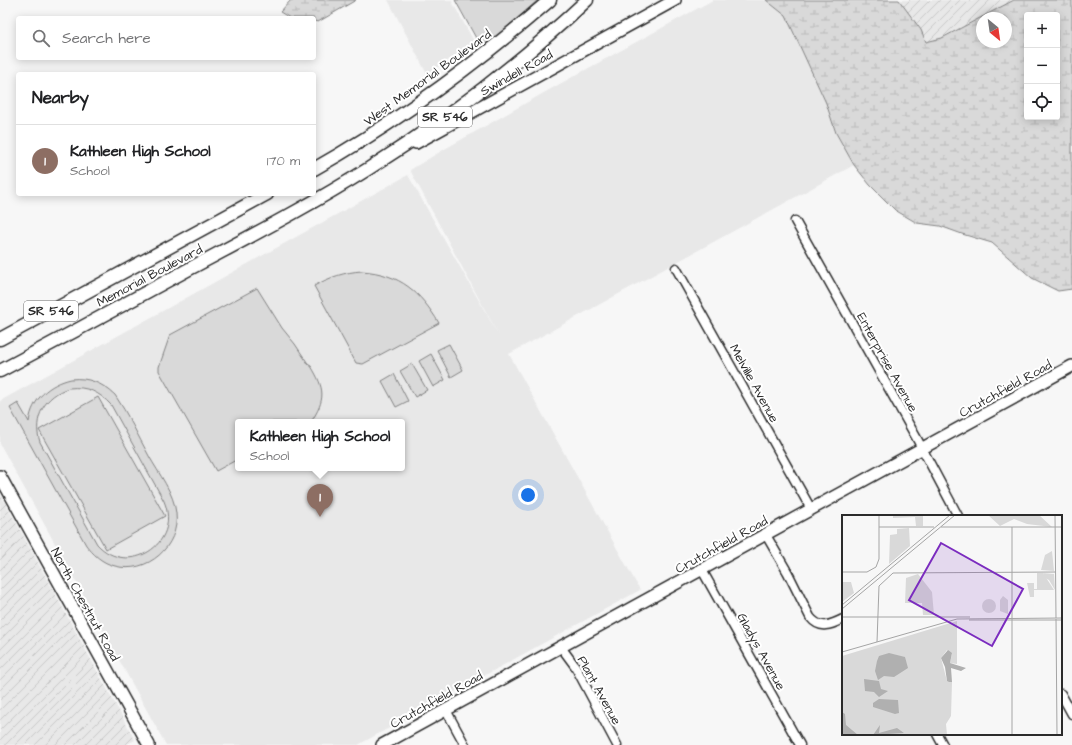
<!DOCTYPE html>
<meta charset="utf-8">
<style>
body{margin:0;font-family:"Architects Daughter",sans-serif;background:#f6f6f6;color:#202124}
.controls{position:absolute;right:12px;top:12px;display:grid;overflow:hidden;border-radius:4px;box-shadow:0 2px 10px #0003}
.controls button{width:36px;height:36px;display:grid;place-items:center;padding:0;border:0;border-bottom:1px solid #e0e0e0;background:#fff;color:#202124;font:20px sans-serif}
.compass{position:absolute;left:976px;top:12px;width:36px;height:36px;border-radius:50%;background:#fff;box-shadow:0 2px 10px #0003;rotate:151deg}
.you{position:absolute;left:528px;top:495px;width:14px;height:14px;margin:-10px;border:3px solid #fff;border-radius:50%;background:#1a73e8;box-shadow:0 0 0 6px #1a73e833}
.badge{display:grid;place-items:center;width:26px;height:26px;border-radius:50%;background:#b45309;color:#fff;font-size:13px;font-weight:700}
.pin{position:absolute;translate:-50% -33px;filter:drop-shadow(0 1px 2px #0008)}
.pin::after{content:'';position:absolute;top:21px;width:14px;height:12px;background:inherit;clip-path:polygon(0 0,100% 0,50% 100%)}
.popup{position:absolute;left:235px;top:419px;width:170px;height:52px;box-sizing:border-box;display:grid;place-content:center;border-radius:4px;background:#fff;filter:drop-shadow(0 1px 3px #0005);font-size:13px;white-space:nowrap;color:#757577}
.popup b{font-size:15px;color:#202124}
.popup::after{content:'';position:absolute;left:50%;top:100%;margin-left:-8px;border:8px solid transparent;border-top-color:#fff}
.list{margin:0;padding:0;list-style:none}
h2{display:flex;justify-content:space-between;align-items:center;height:52px;margin:0;padding:0 16px;font-size:17px}
h2 small{font-size:13px;font-weight:400;color:#757577}
.list li{display:grid;grid-template-columns:26px 1fr auto;gap:12px;align-items:center;box-sizing:border-box;height:72px;padding:0 16px;border-top:1px solid #e0e0e0}
.list b{display:block;font-size:15px;white-space:nowrap}
.list p{margin:0;font-size:13px;white-space:nowrap;color:#757577}
.list em{font-size:13px;font-style:normal;color:#757577}
.icon{flex:none;width:22px;height:22px;fill:none;stroke:currentColor;stroke-width:2;stroke-linecap:round;stroke-linejoin:round}
.map{position:relative;flex:none;width:1072px;height:745px;overflow:hidden}
.search{position:absolute;background:#fff;box-shadow:0 2px 10px #0003;left:16px;top:16px;width:300px;height:44px;display:flex;align-items:center;gap:10px;box-sizing:border-box;padding:0 14px;border-radius:4px;color:#757577;font-size:15px}
.panel{position:absolute;background:#fff;box-shadow:0 2px 10px #0003;left:16px;top:72px;width:300px;height:124px;border-radius:4px}
.map>svg:first-child{display:block}
.built{fill:#e8e8e8;fill-rule:evenodd}
.industrial{fill:url(#industrial-furrows)}
.green{fill:#d9d9d9;stroke:#828282;fill-rule:evenodd}
.wetland{fill:url(#wetland-marsh);stroke:#828282;fill-rule:evenodd}
.lines{fill:none;stroke-linecap:round;stroke-linejoin:round}
.street-casing{stroke:#2b2b2b;stroke-width:11}
.secondary-casing{stroke:#2b2b2b;stroke-width:14}
.primary-casing{stroke:#2b2b2b;stroke-width:15}
.street{stroke:#fff;stroke-width:8}
.secondary{stroke:#fff;stroke-width:11}
.primary{stroke:#fff;stroke-width:12}
.labels{text-anchor:middle;stroke-width:4;stroke-linejoin:round;paint-order:stroke}
.shield{fill:#fff;stroke:#6b6b6b;stroke-width:1}
.shield-label{font-size:12px;font-weight:bold;fill:#2b2b2b}
.street-label{font-size:13px;fill:#2b2b2b;stroke:#fff}
.inset-road{fill:none;stroke:#a5a5a5;stroke-width:1}
.view{fill:#7b2cbf;fill-opacity:0.15;stroke:#7b2cbf;stroke-width:2}
.inset-edge{fill:none;stroke:#2b2b2b;stroke-width:2}
</style>
<div class="map">
<svg width="1072" height="745" viewBox="0 0 1072 745">
<defs>
<pattern id="industrial-furrows" width="10" height="10" patternUnits="userSpaceOnUse"><rect width="10" height="10" fill="#e8e8e8"/><path d="M-1 1l2-2M0 10L10 0M9 11l2-2" fill="none" stroke="#c7c7c7"/></pattern>
<pattern id="wetland-marsh" width="20" height="14" patternUnits="userSpaceOnUse"><rect width="20" height="14" fill="#d9d9d9"/><path d="M1 5h8M5 5V1M11 12h8M15 12V8" fill="none" stroke="#bababa"/></pattern>
</defs>
<rect width="100%" height="100%" fill="#f7f7f7"/>
<filter id="ink" filterUnits="userSpaceOnUse"><feTurbulence type="fractalNoise" baseFrequency=".025" numOctaves="2"/><feDisplacementMap in="SourceGraphic" scale="8" xChannelSelector="R" yChannelSelector="G"/><feConvolveMatrix kernelMatrix="1 2 1 2 8 2 1 2 1" color-interpolation-filters="sRGB"/></filter>
<g filter="url(#ink)">
<g class="built">
<polygon points="388,0 451,0 475,43 427,74"/>
<path d="M713 0H766L786 16 826 103 836 133 854 165 509 354 640 590 358 745H166L0 444V401L408 175 499 336 410 170 443 150 556 86ZM238 422H402V468H238Z"/>
</g>
<g class="industrial">
<polygon points="899,0 1014,0 942,38 926,42 921,30"/>
<polygon points="0,493 135,740 125,745 0,745"/>
</g>
<g class="green">
<polygon points="455,0 538,0 482,49"/>
<path d="M362 271C401 274 420 292 439 323L363 364 356 363 314 286C330 277 345 272 362 271Z"/>
<path d="M257 288 282 328 295 344 309 365 311 366C325 389 326 399 311 422H238V459L216 471 159 371V367L170 335Z"/>
<polygon points="449,344 463,370 451,377 437,350"/>
<polygon points="431,354 445,380 433,387 419,361"/>
<polygon points="412,364 427,390 415,397 400,371"/>
<polygon points="394,374 408,401 396,407 382,381"/>
<path d="M71 379C88 377 102 383 115 395 128 414 138 436 149 456 159 474 174 493 176 513 180 546 147 575 115 566 102 563 93 554 86 545L10 408 18 403 29 422C32 399 49 384 71 379ZM69 388C87 386 99 392 111 405L164 501C182 544 128 578 97 544L40 442C32 418 45 395 69 388Z"/>
<polygon points="98,397 165,516 106,549 39,430"/>
</g>
<g class="wetland">
<polygon points="291,0 356,0 318,22 314,21 314,18 290,18 280,12"/>
<path d="M766 0H899L921 30 926 42 942 38 1014 0H1072V289L1058 291 1032 278 992 243 962 234 940 226 917 223 895 210 870 185 854 165 836 133 826 103 786 16ZM1027 15H1057V117H1027ZM982 18H1006V42H982Z"/>
</g>
<g class="lines">
<g class="street-casing">
<g id="street">
<polyline points="795,221 916,437 958,516"/>
<polyline points="676,268 811,509"/>
<path d="M766 535 788 573 810 617C820 630 831 625 843 619"/>
<polyline points="702,570 800,745"/>
<polyline points="561,647 575,666 617,745"/>
<polyline points="1061,694 1072,714"/>
<polyline points="446,710 465,745"/>
<polyline points="937,734 943,745"/>
</g>
</g>
<g class="secondary-casing">
<g id="secondary">
<polyline points="416,143 675,0"/>
<polyline points="0,476 149,745"/>
<polyline points="382,745 1072,366"/>
</g>
</g>
<g class="primary-casing">
<g id="primary">
<path d="M314 169C399 121 477 63 550 0"/>
<polyline points="0,339 267,194"/>
<path d="M0 371C64 337 127 303 191 268 251 236 311 205 368 169 446 120 520 63 587 0"/>
</g>
</g>
<use href="#street" class="street"/>
<use href="#secondary" class="secondary"/>
<use href="#primary" class="primary"/>
</g>
</g>
<g class="labels">
<g class="shield">
<rect x="418" y="107" width="54" height="20" rx="3"/>
<rect x="24" y="301" width="54" height="20" rx="3"/>
</g>
<g class="shield-label">
<text x="445" y="121">SR 546</text>
<text x="51" y="315">SR 546</text>
</g>
<g class="street-label">
<text transform="translate(516 72) rotate(-29)" y="5">Swindell Road</text>
<text transform="translate(427 77) rotate(-36)" y="5">West Memorial Boulevard</text>
<text transform="translate(149 275) rotate(-28)" y="5">Memorial Boulevard</text>
<text transform="translate(888 362) rotate(61)" y="5">Enterprise Avenue</text>
<text transform="translate(755 383) rotate(61)" y="5">Melville Avenue</text>
<text transform="translate(1005 388) rotate(-29)" y="5">Crutchfield Road</text>
<text transform="translate(721 544) rotate(-29)" y="5">Crutchfield Road</text>
<text transform="translate(86 604) rotate(61)" y="5">North Chestnut Road</text>
<text transform="translate(762 651) rotate(61)" y="5">Gladys Avenue</text>
<text transform="translate(600 690) rotate(61)" y="5">Plant Avenue</text>
<text transform="translate(436 699) rotate(-29)" y="5">Crutchfield Road</text>
</g>
</g>
<g transform="translate(842 515)">
<rect width="220" height="220" fill="#f7f7f7"/>
<path d="M161 81 166 85V99L158 96V85ZM140 91a7 7 0 1 1 14 0a7 7 0 1 1-14 0ZM115 106V149L108 148 110 139 105 135 99 143 105 166 110 167 109 201 104 209 105 220H0V141Z" fill="#d9d9d9"/>
<path d="M81 0V11H74L73 2 51 3V1ZM67 13 68 31 47 49 48 20 55 19V14ZM195 58H201L212 75H192V82H188L185 68H192V74H195Z" fill="#d9d9d9"/>
<path d="M146 0H197L210 12 185 9 172 4 158 11ZM210 36 212 56 199 55 203 40ZM201 58 212 59 213 75 207 65 203 63ZM76 59 90 77 92 100H81L80 88H63L64 63ZM0 67H9L12 78 0 87Z" fill="#d9d9d9"/>
<path d="M106 135 110 138 108 148 124 153 119 156 109 153 110 167H107L105 166 103 152 99 143ZM47 138 63 142 66 153 52 162 42 161 36 165 33 156 35 146 37 141ZM22 164 37 166 39 174 46 176 37 182 32 177 23 176ZM37 184 56 185 57 198 53 199 31 192V188ZM0 197 3 199 4 210 16 220H1ZM38 210 37 218 55 213 62 218 31 220Z" fill="#b0b0b0"/>
<path class="inset-road" d="M213 0 214 103M37 12H92M99 12H220M170 12V220M0 57H25L34 52 37 44V0M0 90 108 0M0 94 113 0M0 102H128M214 104 215 220M127 105H220M35 127 37 71 51 58 214 57M0 137 115 104 220 103"/>
<path class="view" d="M99 28 181 74 150 131 67 85Z"/>
<rect width="220" height="220" class="inset-edge"/>
</g>
</svg>
<div class="controls">
<button>+</button>
<button>−</button>
<button><svg class="icon" aria-label="locate" viewBox="0 0 24 24"><circle cx="12" cy="12" r="6"/><path d="M12 2v4M12 18v4M2 12h4M18 12h4"/></svg></button>
</div>
<svg class="compass" viewBox="-18 -18 36 36"><path d="M0-13l5 13h-10z" fill="#e53935"/><path d="M0 13l5-13h-10z" fill="#757577"/></svg>
<div class="you"></div>
<div class="pin badge" style="left:320px;top:517px;background:#8d6e63">1</div>
<div class="popup"><b>Kathleen High School</b>School</div>
<div class="search"><svg class="icon" aria-label="search" viewBox="0 0 24 24"><circle cx="10" cy="10" r="6"/><path d="M15 15l6 6"/></svg>Search here</div>
<section class="panel">
<h2>Nearby<small></small></h2>
<ul class="list">
<li><span class="badge" style="background:#8d6e63">1</span><div><b>Kathleen High School</b><p>School</p></div><em>170 m</em></li>
</ul>
</section>
</div>
